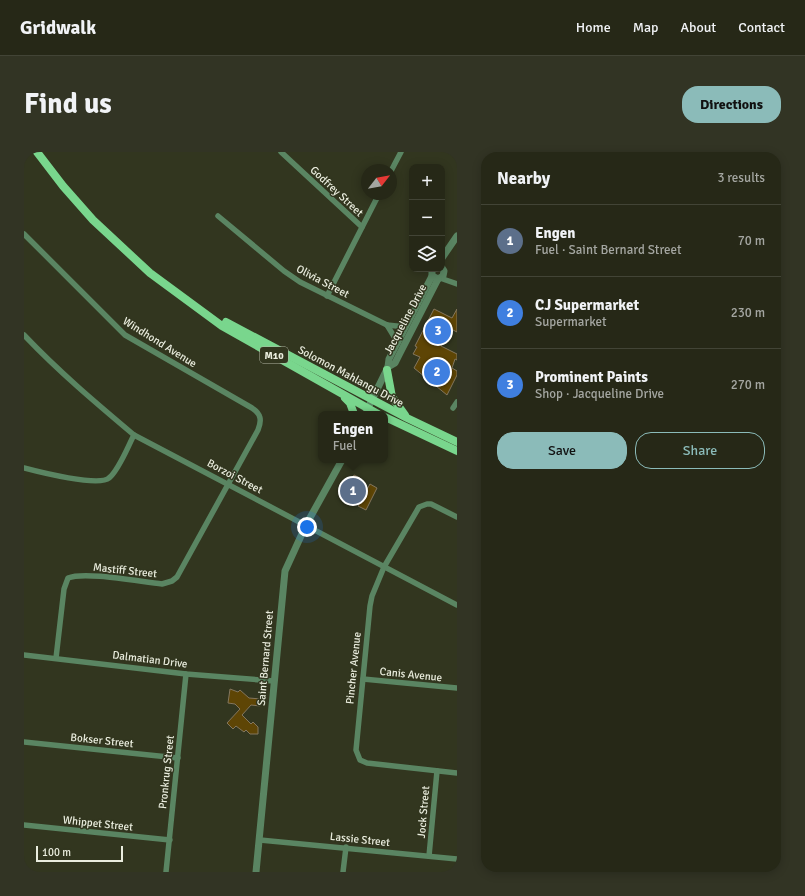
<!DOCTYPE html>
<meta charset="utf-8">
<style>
body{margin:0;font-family:Signika,sans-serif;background:#323424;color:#f1f3f6}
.controls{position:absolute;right:12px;top:12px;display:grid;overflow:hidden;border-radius:8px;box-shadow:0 2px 10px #0003}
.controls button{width:36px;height:36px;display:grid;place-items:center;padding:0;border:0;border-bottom:1px solid #424436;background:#262817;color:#f1f3f6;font:20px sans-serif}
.compass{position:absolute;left:337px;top:12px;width:36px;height:36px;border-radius:50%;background:#262817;box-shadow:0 2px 10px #0003;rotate:59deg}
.scale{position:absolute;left:12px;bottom:10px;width:87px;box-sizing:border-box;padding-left:4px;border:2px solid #eaedde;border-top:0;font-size:11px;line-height:14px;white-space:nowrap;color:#eaedde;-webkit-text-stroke:3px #32361f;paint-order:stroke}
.you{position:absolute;left:283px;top:375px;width:14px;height:14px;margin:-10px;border:3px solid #fff;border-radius:50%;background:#1a73e8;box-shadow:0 0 0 6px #1a73e833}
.badge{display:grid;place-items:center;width:26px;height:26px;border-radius:50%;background:#8bbbb9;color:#fff;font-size:13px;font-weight:700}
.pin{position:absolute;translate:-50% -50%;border:2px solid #fff;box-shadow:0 1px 4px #0006}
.popup{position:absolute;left:294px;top:259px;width:70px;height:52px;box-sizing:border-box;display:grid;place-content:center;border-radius:8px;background:#262817;filter:drop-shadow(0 1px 3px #0005);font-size:13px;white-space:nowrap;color:#a4a6a1}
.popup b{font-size:15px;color:#f1f3f6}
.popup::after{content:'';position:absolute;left:50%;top:100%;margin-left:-8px;border:8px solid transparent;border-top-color:#262817}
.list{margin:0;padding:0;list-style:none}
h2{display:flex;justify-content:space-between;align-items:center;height:52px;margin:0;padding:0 16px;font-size:17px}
h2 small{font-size:13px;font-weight:400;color:#a4a6a1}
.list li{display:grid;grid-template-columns:26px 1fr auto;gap:12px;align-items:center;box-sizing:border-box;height:72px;padding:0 16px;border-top:1px solid #424436}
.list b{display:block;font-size:15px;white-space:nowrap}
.list p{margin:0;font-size:13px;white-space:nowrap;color:#a4a6a1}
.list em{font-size:13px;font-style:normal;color:#a4a6a1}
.actions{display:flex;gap:8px;padding:12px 16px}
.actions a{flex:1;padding:9px 0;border:1px solid #8bbbb9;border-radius:16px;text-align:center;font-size:14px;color:#8bbbb9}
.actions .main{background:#8bbbb9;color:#111}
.icon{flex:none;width:22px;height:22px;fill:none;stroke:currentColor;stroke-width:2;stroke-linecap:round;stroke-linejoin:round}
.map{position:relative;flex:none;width:433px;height:720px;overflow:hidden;border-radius:16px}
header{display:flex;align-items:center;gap:24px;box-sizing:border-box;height:56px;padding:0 20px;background:#262817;border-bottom:1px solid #424436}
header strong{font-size:19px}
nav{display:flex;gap:22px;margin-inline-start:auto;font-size:14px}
.intro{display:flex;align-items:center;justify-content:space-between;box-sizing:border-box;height:96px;padding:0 24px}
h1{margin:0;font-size:28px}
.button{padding:10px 18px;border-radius:16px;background:#8bbbb9;color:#111;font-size:14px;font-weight:700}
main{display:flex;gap:24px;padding:0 24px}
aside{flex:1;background:#262817;border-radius:16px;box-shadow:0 2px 10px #0003}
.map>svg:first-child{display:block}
.building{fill:#5e4505;stroke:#83765e}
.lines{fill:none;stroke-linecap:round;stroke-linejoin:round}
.minor{stroke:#5a8562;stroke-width:5.5}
.tertiary{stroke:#5a8562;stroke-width:7}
.primary{stroke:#79d68d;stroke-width:8}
.labels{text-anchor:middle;stroke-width:3;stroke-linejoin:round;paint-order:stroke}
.shield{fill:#32361f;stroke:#b3b6a5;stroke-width:1}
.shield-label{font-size:10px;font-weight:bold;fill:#eaedde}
.street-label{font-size:11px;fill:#eaedde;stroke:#32361f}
</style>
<header>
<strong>Gridwalk</strong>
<nav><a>Home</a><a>Map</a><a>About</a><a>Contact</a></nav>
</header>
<div class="intro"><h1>Find us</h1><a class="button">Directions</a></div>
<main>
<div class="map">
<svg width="433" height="720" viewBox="0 0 433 720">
<rect width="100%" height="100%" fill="#32361f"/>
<g class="building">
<polygon points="410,157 428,166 433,157 433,180 425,176 417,194 433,202 433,208 431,207 428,216 433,219 433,223 423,243 390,216 396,205 389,202 393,195 391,194"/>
<polygon points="330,323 336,326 333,334 342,339 346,332 353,336 342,358 334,354 337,349 327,344 325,349 318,345"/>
<polygon points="206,537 214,540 216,538 225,546 237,547 236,554 227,553 218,563 227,572 229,570 234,575 234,582 226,582 222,578 220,580 212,574 209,577 203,571 216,557 211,552 204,551"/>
</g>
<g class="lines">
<g class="minor">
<polyline points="257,0 338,75"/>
<polyline points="367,19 377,0"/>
<polyline points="194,64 260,119 276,130 363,173 382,175"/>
<path d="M0 82 101 183 228 256C237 262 238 268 234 278L153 425 148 429 138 432C117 430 61 419 44 426L40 437 32 506"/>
<polyline points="416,126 433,132"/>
<polyline points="303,144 355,42"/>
<polyline points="363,173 374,191"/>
<path d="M0 183C34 219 72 251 110 283L433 453"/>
<polyline points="429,256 433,250"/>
<path d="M0 316C15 320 75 335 85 326 95 318 104 294 110 283"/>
<polyline points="433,365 407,352 403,352 395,355 360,415 348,444 346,454 332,598 336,608 343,611 433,621"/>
<polyline points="0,503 162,522 250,529"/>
<polyline points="339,527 433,536"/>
<polyline points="0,590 154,606"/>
<polyline points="0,673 146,688"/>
<polyline points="236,688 433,707"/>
<polyline points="405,704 413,619"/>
<polyline points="142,720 162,522"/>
<polyline points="319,720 322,695"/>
</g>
<g class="tertiary">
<polyline points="418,106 433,84"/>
<polyline points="408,117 408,124 414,127 419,124 420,119 418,116"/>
<polyline points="364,215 371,211 375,203 414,127"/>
<polyline points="341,262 364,215 365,207 408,124"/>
<polyline points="232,720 261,419 282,373 318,308"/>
</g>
<g class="primary">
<polyline points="13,0 39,34 69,68 126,121 198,174 354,262"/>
<polyline points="202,170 383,266 433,290"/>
<polyline points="363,218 368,245 381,263"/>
<polyline points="321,246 326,251 330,262"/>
<polyline points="361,265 433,299"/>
</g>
</g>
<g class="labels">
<rect class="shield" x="236" y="195" width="28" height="16" rx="3"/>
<g class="shield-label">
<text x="250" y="207">M10</text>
</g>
<g class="street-label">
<text transform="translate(313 39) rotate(43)" y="4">Godfrey Street</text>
<text transform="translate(299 129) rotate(28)" y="4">Olivia Street</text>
<text transform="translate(381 167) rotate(-62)" y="4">Jacqueline Drive</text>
<text transform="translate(136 190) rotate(32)" y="4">Windhond Avenue</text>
<text transform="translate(327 224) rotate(28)" y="4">Solomon Mahlangu Drive</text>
<text transform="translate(211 324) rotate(28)" y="4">Borzoi Street</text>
<text transform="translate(101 418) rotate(6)" y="4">Mastiff Street</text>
<text transform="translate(241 506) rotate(-85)" y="4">Saint Bernard Street</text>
<text transform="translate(126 507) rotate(7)" y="4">Dalmatian Drive</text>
<text transform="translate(329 516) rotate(-84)" y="4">Pincher Avenue</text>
<text transform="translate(387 522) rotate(6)" y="4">Canis Avenue</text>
<text transform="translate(78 588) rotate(6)" y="4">Bokser Street</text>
<text transform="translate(142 620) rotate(-84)" y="4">Pronkrug Street</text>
<text transform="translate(399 660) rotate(-85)" y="4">Jock Street</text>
<text transform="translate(74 671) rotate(6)" y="4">Whippet Street</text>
<text transform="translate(336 687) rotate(6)" y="4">Lassie Street</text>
</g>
</g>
</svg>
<div class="controls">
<button>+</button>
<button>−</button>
<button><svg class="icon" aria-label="layers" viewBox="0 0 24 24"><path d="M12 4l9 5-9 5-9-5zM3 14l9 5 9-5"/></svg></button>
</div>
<svg class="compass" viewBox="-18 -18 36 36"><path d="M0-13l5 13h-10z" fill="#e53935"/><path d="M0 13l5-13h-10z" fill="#a4a6a1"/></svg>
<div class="scale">100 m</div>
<div class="you"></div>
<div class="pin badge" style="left:329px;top:339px;background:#5c6f8a">1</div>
<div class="popup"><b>Engen</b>Fuel</div>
<div class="pin badge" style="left:413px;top:220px;background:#3f7fe0">2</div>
<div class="pin badge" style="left:414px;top:179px;background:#3f7fe0">3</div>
</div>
<aside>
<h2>Nearby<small>3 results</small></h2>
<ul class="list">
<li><span class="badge" style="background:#5c6f8a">1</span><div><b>Engen</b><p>Fuel · Saint Bernard Street</p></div><em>70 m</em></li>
<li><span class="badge" style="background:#3f7fe0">2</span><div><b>CJ Supermarket</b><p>Supermarket</p></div><em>230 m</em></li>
<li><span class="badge" style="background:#3f7fe0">3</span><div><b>Prominent Paints</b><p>Shop · Jacqueline Drive</p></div><em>270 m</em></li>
</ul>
<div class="actions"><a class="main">Save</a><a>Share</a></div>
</aside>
</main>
